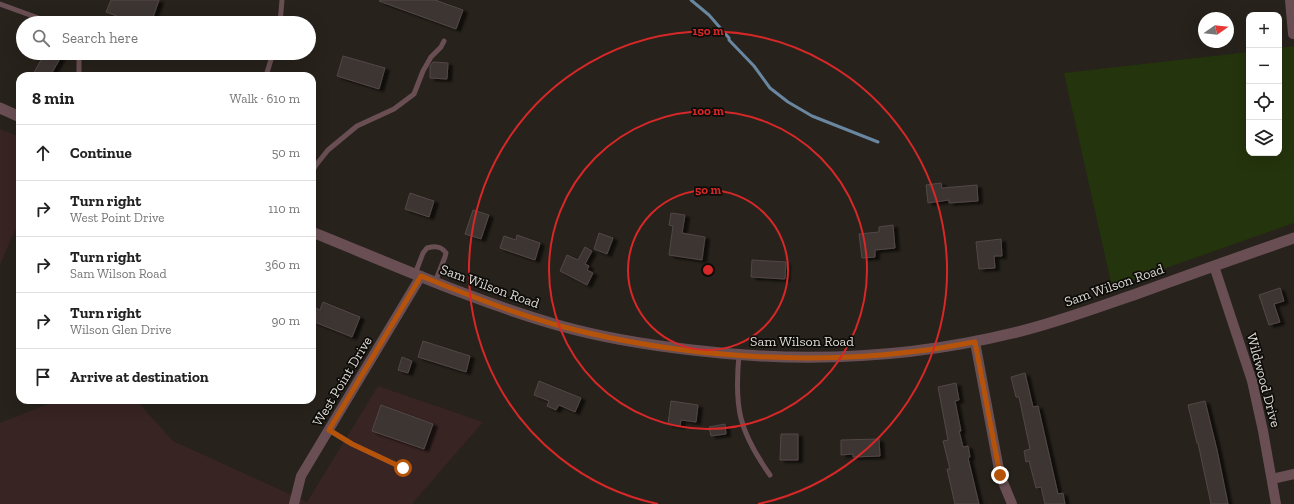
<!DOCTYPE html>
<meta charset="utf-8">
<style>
body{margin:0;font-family:"Zilla Slab",serif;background:#f2f2f2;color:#222}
.controls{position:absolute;right:12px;top:12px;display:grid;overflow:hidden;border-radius:8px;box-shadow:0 4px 16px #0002}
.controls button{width:36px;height:36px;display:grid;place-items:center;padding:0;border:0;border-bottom:1px solid #e0e0e0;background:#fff;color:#222;font:20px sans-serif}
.compass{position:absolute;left:1198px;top:12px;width:36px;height:36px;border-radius:50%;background:#fff;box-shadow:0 4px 16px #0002;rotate:76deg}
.stop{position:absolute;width:12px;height:12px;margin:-9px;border:3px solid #b45309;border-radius:50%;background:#fff}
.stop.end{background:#b45309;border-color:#fff;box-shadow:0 1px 4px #0008}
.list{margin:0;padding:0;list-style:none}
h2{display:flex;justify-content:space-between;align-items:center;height:52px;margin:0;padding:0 16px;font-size:17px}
h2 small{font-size:13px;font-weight:400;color:#767676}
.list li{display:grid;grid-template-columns:26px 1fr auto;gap:12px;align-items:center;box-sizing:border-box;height:56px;padding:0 16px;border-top:1px solid #e0e0e0}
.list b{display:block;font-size:15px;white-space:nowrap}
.list p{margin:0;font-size:13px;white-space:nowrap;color:#767676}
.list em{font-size:13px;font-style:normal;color:#767676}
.icon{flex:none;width:22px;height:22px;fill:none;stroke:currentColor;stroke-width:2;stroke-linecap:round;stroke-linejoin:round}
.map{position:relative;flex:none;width:1294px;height:504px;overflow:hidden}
.search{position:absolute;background:#fff;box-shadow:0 4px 16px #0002;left:16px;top:16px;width:300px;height:44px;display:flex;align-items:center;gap:10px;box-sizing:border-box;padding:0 14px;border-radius:22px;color:#767676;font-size:15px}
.panel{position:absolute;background:#fff;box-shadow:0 4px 16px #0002;left:16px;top:72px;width:300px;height:332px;border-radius:12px}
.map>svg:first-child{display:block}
.industrial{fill:#382422}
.green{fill:#24340c}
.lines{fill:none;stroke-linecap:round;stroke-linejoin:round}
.stream{stroke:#6a87a2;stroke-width:3}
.building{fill:#3e3433;stroke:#524747;filter:url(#shadow)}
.service{stroke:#694f54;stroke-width:5}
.minor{stroke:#694f54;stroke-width:10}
.tertiary{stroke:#694f54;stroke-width:11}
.route{stroke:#b45309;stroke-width:5}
.ring{fill:none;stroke:#d62828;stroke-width:2}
.labels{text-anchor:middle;stroke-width:3.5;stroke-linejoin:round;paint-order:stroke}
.street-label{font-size:14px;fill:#dedbd6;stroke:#0e0c09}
.centre{fill:#d62828;stroke:#0e0c09;stroke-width:2}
.ring-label{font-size:12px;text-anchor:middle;font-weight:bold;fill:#d62828;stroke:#0e0c09;stroke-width:3.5;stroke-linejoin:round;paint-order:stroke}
</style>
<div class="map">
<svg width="1294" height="504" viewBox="0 0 1294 504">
<defs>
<filter id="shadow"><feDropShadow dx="4.5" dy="2.5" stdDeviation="1" flood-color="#0009"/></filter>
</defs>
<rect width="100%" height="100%" fill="#27221b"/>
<g class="industrial">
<polygon points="0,129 20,137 20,219 0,265"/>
<polygon points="378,386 483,422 412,504 0,504 0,423 58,400 136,400 173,441 307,502"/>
</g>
<polygon class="green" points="1294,46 1294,223 1112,287 1064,73 1249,52 1249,153 1279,153 1279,48"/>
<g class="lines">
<polyline class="stream" points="691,0 709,15 729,38 729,40 754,66 770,88 788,102 812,116 878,142"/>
</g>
<g class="building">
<polygon points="111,0 159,0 151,23 135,23 106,12"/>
<polygon points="380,0 435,0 463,10 456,29 379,1"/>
<polygon points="45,53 55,53 61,57 50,76 32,76"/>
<polygon points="343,56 385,68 379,89 337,76"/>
<polygon points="433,62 448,63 447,79 430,78 430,66"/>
<polygon points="941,183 942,188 977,185 978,201 949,203 949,200 928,203 926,185"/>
<polygon points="410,193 434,201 429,217 405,209"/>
<polygon points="473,210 489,215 481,239 465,234"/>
<polygon points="671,213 685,215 682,233 705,237 702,260 669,255 673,226 669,225"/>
<polygon points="893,225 895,248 875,250 875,257 862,258 859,234 879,232 879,227"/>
<polygon points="599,233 613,238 607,254 594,249"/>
<polygon points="517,235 540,243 535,260 500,248 504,236 516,240"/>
<polygon points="1001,239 1002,256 994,256 995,268 979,269 976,242"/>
<polygon points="585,247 592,251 585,264 589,266 587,270 593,273 587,285 560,271 567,255 578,260"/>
<polygon points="752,260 786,262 785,279 751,277"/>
<polygon points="1280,288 1284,301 1274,304 1280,322 1269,325 1259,295"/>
<polygon points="323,302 360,317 352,337 312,321 312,306 320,310"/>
<polygon points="423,341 470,356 466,372 418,357"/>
<polygon points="402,357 412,361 408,373 398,370"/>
<polygon points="1025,373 1033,407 1038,406 1058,494 1063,493 1065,504 1045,504 1041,487 1036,488 1029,461 1026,462 1024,451 1030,449 1019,397 1016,397 1011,377"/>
<polygon points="539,381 581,398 575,412 559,405 556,410 547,406 549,401 534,395"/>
<polygon points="956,383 959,400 955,401 961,431 959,431 963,447 968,446 970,457 968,458 979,504 955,504 947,469 950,469 943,441 948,440 938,387"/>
<polygon points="671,401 698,405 696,422 681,420 680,426 668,424"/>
<polygon points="1205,401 1217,450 1228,504 1211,504 1198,443 1197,443 1188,405"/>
<polygon points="381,405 433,424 424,449 372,431"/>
<polygon points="725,424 726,434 711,436 709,427"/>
<polygon points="781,434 798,434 798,460 780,460"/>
<polygon points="879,439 880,456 853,457 853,454 841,455 841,440"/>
</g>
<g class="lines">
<g class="service">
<polyline points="0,4 52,23"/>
<polyline points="280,23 282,0"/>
<polyline points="77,53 79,57 79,76"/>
<polyline points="266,76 273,53"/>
<polyline points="312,172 316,165 328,150 357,126 394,109 414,94 423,71 431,57 441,47 444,41"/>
<path d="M415 274 423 253 427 248C435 246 441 246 446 253L445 257 435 282"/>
<path d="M739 355C734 408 739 431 770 475"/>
<polyline points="329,430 352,444 403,468"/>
</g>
<g class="minor">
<polyline points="1290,0 1293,34"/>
<polyline points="1214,266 1252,381 1263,431 1276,504"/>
<polyline points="975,342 1000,475 1012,504"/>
<polyline points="1272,479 1294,474"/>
<polyline points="294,504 301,476 421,276"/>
</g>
<g class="tertiary">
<polyline points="0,108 20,117"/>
<path d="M312 232C394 265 476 302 561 326 604 338 648 345 692 350 799 363 907 359 1013 333 1056 323 1098 307 1139 293 1191 274 1242 256 1294 238"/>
</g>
</g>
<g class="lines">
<path class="route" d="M403 468 352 444 329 430 421 276C468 295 515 314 564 327 675 356 804 366 918 351 937 349 956 345 975 342L1000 475"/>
</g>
<g class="ring">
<circle cx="708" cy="270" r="80"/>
<circle cx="708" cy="270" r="159"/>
<path d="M658 504A239 239 0 1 1 758 504"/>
</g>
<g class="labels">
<g class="street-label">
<text transform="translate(1114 285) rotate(-19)" y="5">Sam Wilson Road</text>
<text transform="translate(490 286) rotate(20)" y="5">Sam Wilson Road</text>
<text x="802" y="346">Sam Wilson Road</text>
<text transform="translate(1264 380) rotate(75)" y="5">Wildwood Drive</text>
<text transform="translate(342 381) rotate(-59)" y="5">West Point Drive</text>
</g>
</g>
<circle cx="708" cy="270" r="6" class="centre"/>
<g class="ring-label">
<text x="708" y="35">150 m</text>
<text x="708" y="115">100 m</text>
<text x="708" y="194">50 m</text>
</g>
</svg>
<div class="controls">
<button>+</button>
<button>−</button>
<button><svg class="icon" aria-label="locate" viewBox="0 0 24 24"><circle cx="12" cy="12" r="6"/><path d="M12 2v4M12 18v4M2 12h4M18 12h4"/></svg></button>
<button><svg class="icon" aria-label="layers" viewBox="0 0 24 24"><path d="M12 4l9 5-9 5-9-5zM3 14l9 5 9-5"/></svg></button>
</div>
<svg class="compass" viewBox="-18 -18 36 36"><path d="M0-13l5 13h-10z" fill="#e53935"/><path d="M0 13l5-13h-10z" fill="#767676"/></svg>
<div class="stop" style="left:403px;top:468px"></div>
<div class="stop end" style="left:1000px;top:475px"></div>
<div class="search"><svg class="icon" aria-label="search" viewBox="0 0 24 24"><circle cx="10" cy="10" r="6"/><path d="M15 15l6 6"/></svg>Search here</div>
<section class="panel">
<h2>8 min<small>Walk · 610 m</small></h2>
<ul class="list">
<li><svg class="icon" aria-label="ahead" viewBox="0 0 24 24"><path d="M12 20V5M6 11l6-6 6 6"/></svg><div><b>Continue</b></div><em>50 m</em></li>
<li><svg class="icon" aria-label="right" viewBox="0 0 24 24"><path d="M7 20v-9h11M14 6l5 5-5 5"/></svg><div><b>Turn right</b><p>West Point Drive</p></div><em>110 m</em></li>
<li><svg class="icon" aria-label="right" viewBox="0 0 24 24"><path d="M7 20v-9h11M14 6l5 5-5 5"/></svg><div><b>Turn right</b><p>Sam Wilson Road</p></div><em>360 m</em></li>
<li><svg class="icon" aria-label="right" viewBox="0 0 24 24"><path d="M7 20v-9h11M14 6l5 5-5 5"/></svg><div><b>Turn right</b><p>Wilson Glen Drive</p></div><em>90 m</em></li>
<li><svg class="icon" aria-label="arrive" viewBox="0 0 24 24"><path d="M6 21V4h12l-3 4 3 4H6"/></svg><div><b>Arrive at destination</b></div></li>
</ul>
</section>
</div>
